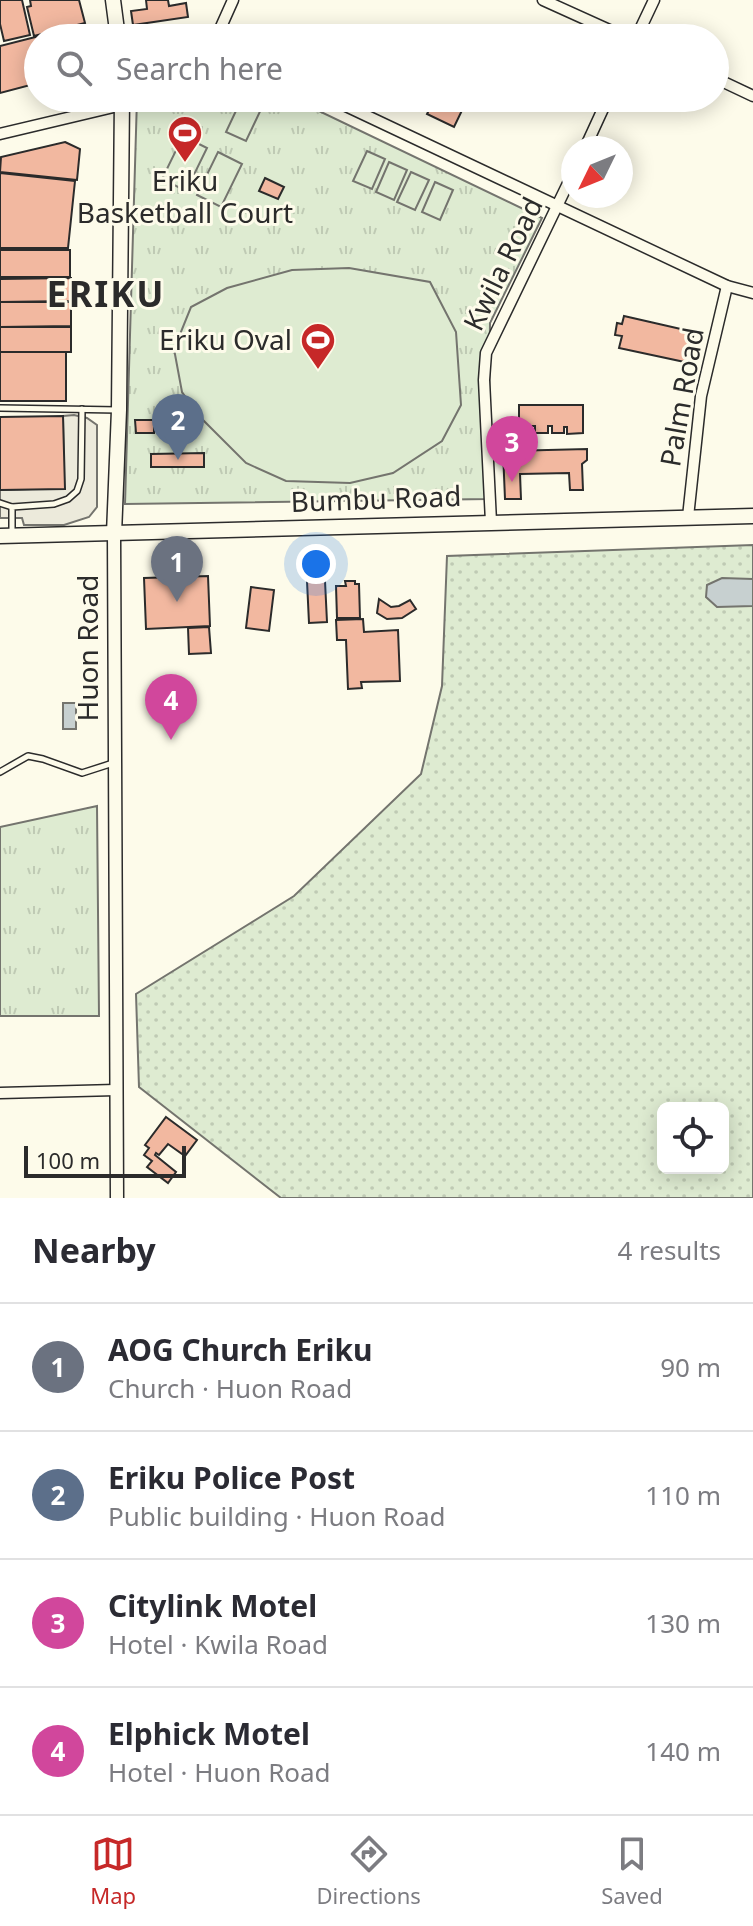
<!DOCTYPE html>
<meta charset="utf-8">
<style>
body{margin:0;font-family:"Noto Sans",sans-serif;background:#f7f7f7;color:#2b2b33}
.controls{position:absolute;right:24px;bottom:24px;display:grid;overflow:hidden;border-radius:12px;box-shadow:0 4px 20px #0003}
.controls button{width:72px;height:72px;display:grid;place-items:center;padding:0;border:0;border-bottom:2px solid #e1e1e2;background:#fff;color:#2b2b33;font:40px sans-serif}
.compass{position:absolute;left:561px;top:136px;width:72px;height:72px;border-radius:50%;background:#fff;box-shadow:0 4px 20px #0003;rotate:227deg}
.scale{position:absolute;left:24px;bottom:20px;width:162px;box-sizing:border-box;padding-left:8px;border:4px solid #2b2b2b;border-top:0;font-size:22px;line-height:28px;white-space:nowrap;color:#2b2b2b;-webkit-text-stroke:6px #fdfbea;paint-order:stroke}
.you{position:absolute;left:316px;top:564px;width:28px;height:28px;margin:-20px;border:6px solid #fff;border-radius:50%;background:#1a73e8;box-shadow:0 0 0 12px #1a73e833}
.badge{display:grid;place-items:center;width:52px;height:52px;border-radius:50%;background:#c62828;color:#fff;font-size:26px;font-weight:700}
.pin{position:absolute;translate:-50% -66px;filter:drop-shadow(0 2px 4px #0008)}
.pin::after{content:'';position:absolute;top:42px;width:28px;height:24px;background:inherit;clip-path:polygon(0 0,100% 0,50% 100%)}
.list{margin:0;padding:0;list-style:none}
h2{display:flex;justify-content:space-between;align-items:center;height:104px;margin:0;padding:0 32px;font-size:34px}
h2 small{font-size:26px;font-weight:400;color:#7c7c81}
.list li{display:grid;grid-template-columns:52px 1fr auto;gap:24px;align-items:center;box-sizing:border-box;height:128px;padding:0 32px;border-top:2px solid #e1e1e2}
.list b{display:block;font-size:30px;white-space:nowrap}
.list p{margin:0;font-size:26px;white-space:nowrap;color:#7c7c81}
.list em{font-size:26px;font-style:normal;color:#7c7c81}
.icon{flex:none;width:44px;height:44px;fill:none;stroke:currentColor;stroke-width:2;stroke-linecap:round;stroke-linejoin:round}
.map{position:relative;flex:none;width:753px;height:1198px;overflow:hidden}
.search{position:absolute;background:#fff;box-shadow:0 4px 20px #0003;left:24px;right:24px;top:24px;height:88px;display:flex;align-items:center;gap:20px;box-sizing:border-box;padding:0 28px;border-radius:44px;color:#7c7c81;font-size:30px}
.sheet{height:616px;background:#fff}
nav{display:flex;justify-content:space-around;align-items:center;box-sizing:border-box;height:112px;border-top:2px solid #e1e1e2;background:#fff;font-size:22px;color:#7c7c81}
nav a{display:grid;justify-items:center;gap:4px}
nav .on{color:#c62828}
.map>svg:first-child{display:block}
.grass{fill:url(#grass-dots);stroke:#74746e;stroke-width:2;fill-rule:evenodd}
.park{fill:url(#park-tufts);stroke:#74746e;stroke-width:2}
.pitch{fill:#deebd1;stroke:#74746e;stroke-width:2}
.parking{fill:#eceadb;stroke:#74746e;stroke-width:2}
.water{fill:#c7d0d0;stroke:#74746e;stroke-width:2}
.building{fill:#f2b8a0;stroke:#2b2b2b;stroke-width:2}
.lines{fill:none;stroke-linecap:round;stroke-linejoin:round}
.service-casing{stroke:#2b2b2b;stroke-width:8}
.minor-casing{stroke:#2b2b2b;stroke-width:13}
.tertiary-casing{stroke:#2b2b2b;stroke-width:15}
.secondary-casing{stroke:#2b2b2b;stroke-width:17}
.service{stroke:#fdfbea;stroke-width:5}
.minor{stroke:#fdfbea;stroke-width:10}
.tertiary{stroke:#fdfbea;stroke-width:12}
.secondary{stroke:#fdfbea;stroke-width:14}
.labels{text-anchor:middle;stroke-width:6;stroke-linejoin:round;paint-order:stroke}
.poi-label{font-size:28px;fill:#2b2b2b;stroke:#fdfbea}
.street-label{font-size:28px;fill:#2b2b2b;stroke:#fdfbea}
.district-label{font-size:36px;font-weight:bold;letter-spacing:2px;fill:#2b2b2b;stroke:#fdfbea}
</style>
<div class="map">
<svg width="753" height="1198" viewBox="0 0 753 1198">
<defs>
<pattern id="grass-dots" width="8" height="8" patternUnits="userSpaceOnUse" patternTransform="scale(2)"><rect width="8" height="8" fill="#deebd1"/><path d="M2 2h.1M6 6h.1" fill="none" stroke="#bfcab4" stroke-width="1.8" stroke-linecap="round"/></pattern>
<pattern id="park-tufts" width="24" height="20" patternUnits="userSpaceOnUse" patternTransform="scale(2)"><rect width="24" height="20" fill="#deebd1"/><path d="M3 7l-1-3M5 7V3M7 7l1-3M15 17l-1-3M17 17v-4M19 17l1-3" fill="none" stroke="#bfcab4"/></pattern>
</defs>
<rect width="100%" height="100%" fill="#fdfbea"/>
<path class="grass" d="M753 545V1198H281L139 1087 136 994 294 896 421 774 442 686 447 556ZM663 1108H723V1168H663Z"/>
<g class="park">
<polygon points="137,98 292,98 542,218 490,323 488,499 125,504"/>
<polygon points="97,806 99,1016 0,1016 0,827"/>
</g>
<g class="pitch">
<polygon points="242,98 259,98 265,101 246,141 226,132"/>
<polygon points="183,136 207,148 186,191 162,179"/>
<polygon points="367,151 385,159 372,189 353,181"/>
<polygon points="218,152 242,164 221,207 197,195"/>
<polygon points="389,162 407,170 394,200 376,192"/>
<polygon points="411,172 429,180 415,210 397,202"/>
<polygon points="435,182 453,190 440,220 422,212"/>
<polygon points="349,268 430,282 456,332 461,405 442,441 393,473 350,483 286,481 246,463 200,417 182,392 174,349 191,307 227,288 292,270"/>
</g>
<polygon class="parking" points="74,415 87,418 97,425 97,507 89,517 64,525 24,525 22,518 0,518 0,490 64,488 63,416"/>
<g class="water">
<polygon points="722,578 753,579 753,606 717,607 706,597 707,585"/>
<rect x="63" y="703" width="13" height="26"/>
</g>
<g class="building">
<polygon points="0,0 22,0 30,35 4,41 0,24"/>
<polygon points="30,0 79,0 85,23 34,36 27,7 31,6"/>
<polygon points="146,0 168,0 169,6 186,3 188,17 133,25 131,11 147,9"/>
<polygon points="84,24 88,38 58,38 56,32"/>
<polygon points="55,32 56,38 38,38 38,83 0,93 0,46"/>
<polygon points="435,98 468,98 454,127 427,114"/>
<polygon points="65,142 80,149 77,180 0,172 1,157"/>
<polygon points="0,173 75,181 68,248 0,248"/>
<polygon points="265,178 284,187 278,199 259,191"/>
<rect x="0" y="250" width="70" height="27"/>
<polygon points="71,278 71,301 0,302 0,279"/>
<polygon points="0,302 71,302 71,326 0,327"/>
<polygon points="624,316 694,332 691,347 698,348 694,364 619,348 622,336 615,335 617,323 622,324"/>
<rect x="0" y="327" width="71" height="25"/>
<rect x="0" y="352" width="66" height="49"/>
<polygon points="519,405 583,405 583,433 567,434 567,427 564,427 564,433 552,433 552,426 548,426 548,433 535,433 535,426 531,426 532,433 519,433"/>
<polygon points="63,416 65,489 0,490 0,417"/>
<polygon points="135,420 154,420 154,433 136,433"/>
<polygon points="587,449 587,460 582,464 583,490 570,490 569,473 520,474 521,499 505,499 503,451"/>
<polygon points="204,453 204,467 151,467 151,454"/>
<polygon points="208,576 210,626 146,629 144,578"/>
<polygon points="307,581 325,581 327,622 309,623"/>
<polygon points="345,581 355,581 355,584 359,584 360,618 337,618 336,586 346,586"/>
<polygon points="251,587 274,590 269,631 246,628"/>
<polygon points="379,599 391,607 399,606 410,600 416,609 402,618 387,619 377,613"/>
<polygon points="363,619 364,632 398,630 400,681 361,682 362,688 348,689 346,640 337,640 336,620"/>
<polygon points="209,627 211,653 189,654 188,628"/>
<polygon points="166,1117 197,1140 185,1156 168,1144 159,1155 156,1153 155,1155 176,1172 168,1183 147,1167 152,1161 144,1155 149,1148 145,1145"/>
</g>
<g class="lines">
<g class="service-casing">
<g id="service">
<polyline points="0,408 118,410"/>
<polyline points="0,503 12,507"/>
<polyline points="12,535 12,507 54,504 68,499 77,491 81,479 82,409"/>
<polyline points="0,772 28,756 43,759 82,773 113,763"/>
</g>
</g>
<g class="minor-casing">
<g id="minor">
<polyline points="543,0 627,38"/>
<polyline points="216,38 233,0"/>
<polyline points="636,38 654,0"/>
<polyline points="715,78 753,96"/>
<polyline points="329,98 727,286 753,293"/>
<polyline points="0,134 122,105"/>
<polyline points="585,148 608,98"/>
<polyline points="688,517 701,396 727,286"/>
<polyline points="491,522 484,380 486,353 573,173"/>
<polyline points="0,1093 116,1090"/>
</g>
</g>
<g class="tertiary-casing">
<polyline id="tertiary" points="114,534 117,1198"/>
</g>
<g class="secondary-casing">
<g id="secondary">
<polyline points="113,0 118,38"/>
<polyline points="114,534 119,410 122,98"/>
<polyline points="0,536 753,516"/>
</g>
</g>
<use href="#service" class="service"/>
<use href="#minor" class="minor"/>
<use href="#tertiary" class="tertiary"/>
<use href="#secondary" class="secondary"/>
</g>
<defs>
<g id="stadium-pin" transform="scale(1.8)"><path d="M0 17L-7.5 6A9.5 9.5 0 1 1 7.5 6Z" fill="#c62828" stroke="#fdfbea"/><path d="M0-5a6.5 5 0 1 0 0 10a6.5 5 0 1 0 0-10ZM-3.5-1.8h7v3.6h-7Z" fill="#fff"/></g>
</defs>
<g fill-rule="evenodd">
<use href="#stadium-pin" x="185" y="133"/>
<use href="#stadium-pin" x="318" y="340"/>
</g>
<g class="labels">
<g class="poi-label">
<text x="185" y="191">Eriku<tspan x="185" dy="32">Basketball Court</tspan></text>
<text x="292" y="350" text-anchor="end">Eriku Oval</text>
</g>
<g class="street-label">
<text transform="translate(503 264) rotate(-64)" y="10">Kwila Road</text>
<text transform="translate(682 397) rotate(-80)" y="10">Palm Road</text>
<text transform="translate(376 499) rotate(-2)" y="10">Bumbu Road</text>
<text transform="translate(88 648) rotate(-90)" y="10">Huon Road</text>
</g>
<g class="district-label">
<text x="106" y="307">ERIKU</text>
</g>
</g>
</svg>
<div class="controls">
<button><svg class="icon" aria-label="locate" viewBox="0 0 24 24"><circle cx="12" cy="12" r="6"/><path d="M12 2v4M12 18v4M2 12h4M18 12h4"/></svg></button>
</div>
<svg class="compass" viewBox="-18 -18 36 36"><path d="M0-13l5 13h-10z" fill="#e53935"/><path d="M0 13l5-13h-10z" fill="#7c7c81"/></svg>
<div class="scale">100 m</div>
<div class="you"></div>
<div class="pin badge" style="left:177px;top:602px;background:#6b7280">1</div>
<div class="pin badge" style="left:178px;top:460px;background:#5c6f8a">2</div>
<div class="pin badge" style="left:512px;top:482px;background:#d1479c">3</div>
<div class="pin badge" style="left:171px;top:740px;background:#d1479c">4</div>
<div class="search"><svg class="icon" aria-label="search" viewBox="0 0 24 24"><circle cx="10" cy="10" r="6"/><path d="M15 15l6 6"/></svg>Search here</div>
</div>
<section class="sheet">
<h2>Nearby<small>4 results</small></h2>
<ul class="list">
<li><span class="badge" style="background:#6b7280">1</span><div><b>AOG Church Eriku</b><p>Church · Huon Road</p></div><em>90 m</em></li>
<li><span class="badge" style="background:#5c6f8a">2</span><div><b>Eriku Police Post</b><p>Public building · Huon Road</p></div><em>110 m</em></li>
<li><span class="badge" style="background:#d1479c">3</span><div><b>Citylink Motel</b><p>Hotel · Kwila Road</p></div><em>130 m</em></li>
<li><span class="badge" style="background:#d1479c">4</span><div><b>Elphick Motel</b><p>Hotel · Huon Road</p></div><em>140 m</em></li>
</ul>
</section>
<nav>
<a class="on"><svg class="icon" aria-label="map" viewBox="0 0 24 24"><path d="M3 6l6-2 6 2 6-2v14l-6 2-6-2-6 2zM9 4v14M15 6v14"/></svg>Map</a>
<a><svg class="icon" aria-label="directions" viewBox="0 0 24 24"><path d="M12 3l9 9-9 9-9-9zM9 14v-3h6M13 9l2 2-2 2"/></svg>Directions</a>
<a><svg class="icon" aria-label="saved" viewBox="0 0 24 24"><path d="M7 4h10v16l-5-4-5 4z"/></svg>Saved</a>
</nav>
